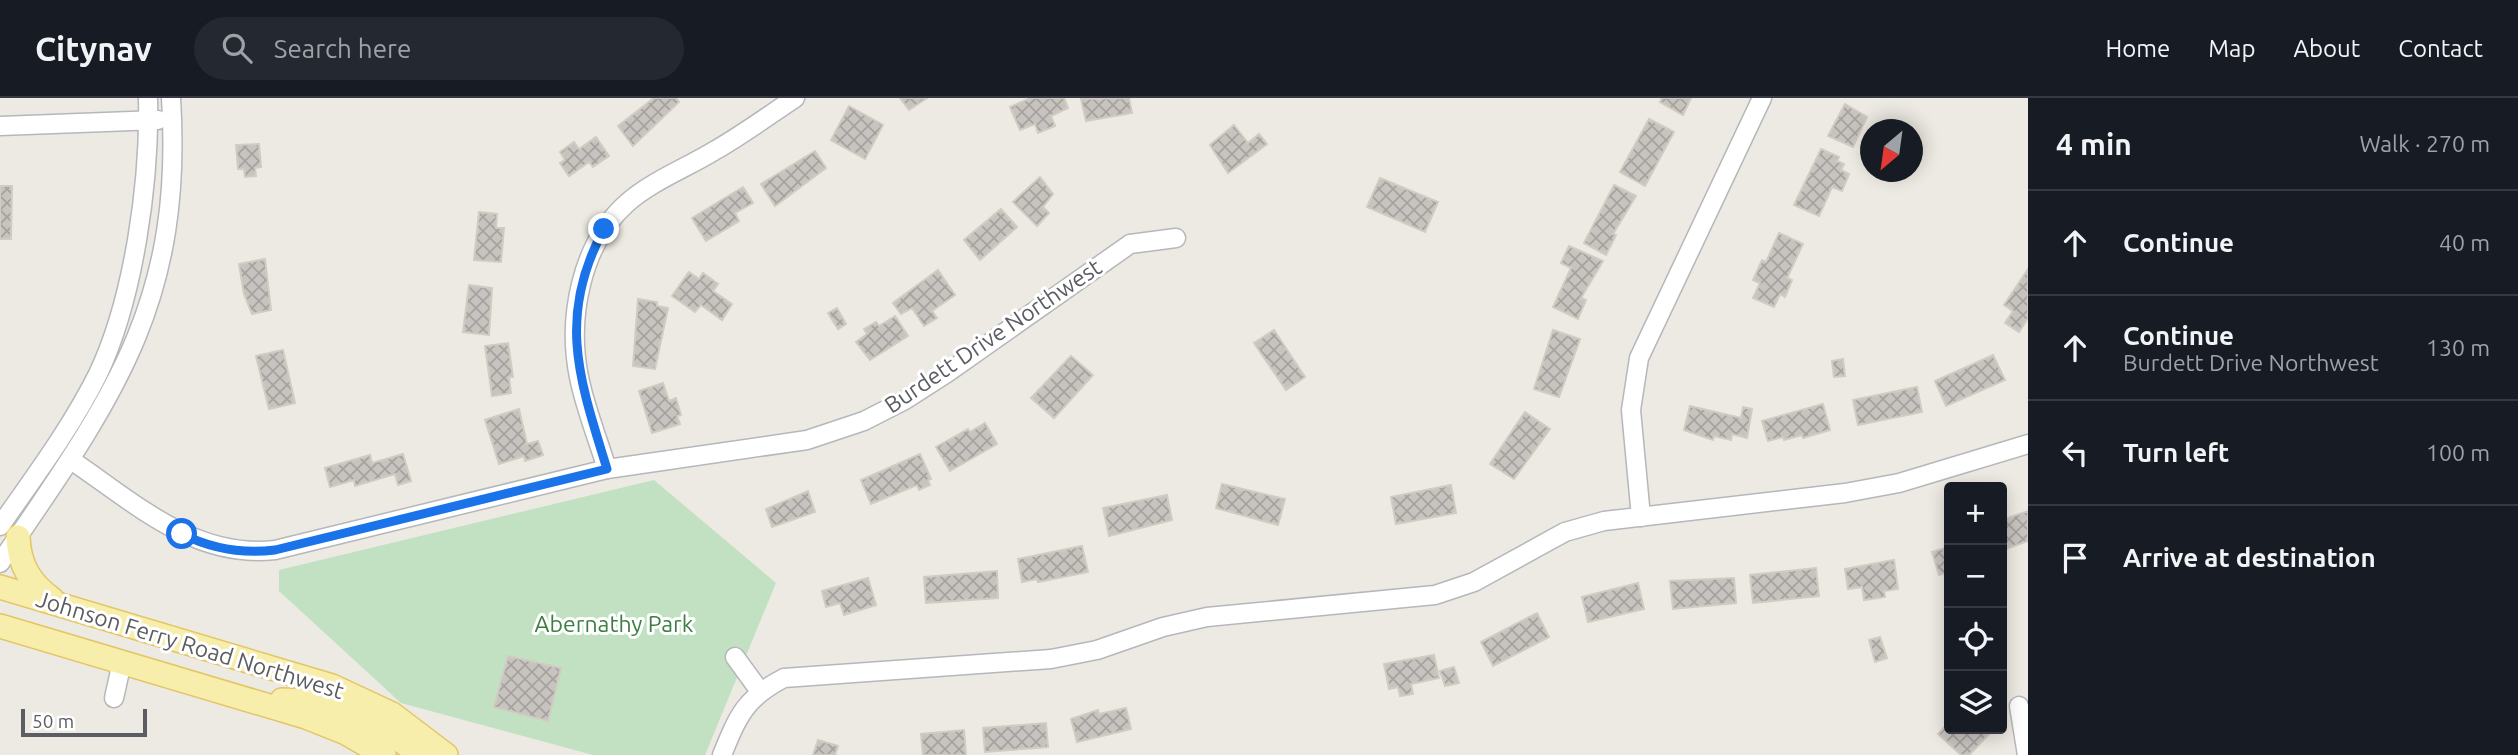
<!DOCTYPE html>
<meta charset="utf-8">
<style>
body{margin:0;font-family:Ubuntu,sans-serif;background:#242831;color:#f1f3f6}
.controls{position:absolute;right:21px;bottom:21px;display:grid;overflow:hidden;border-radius:7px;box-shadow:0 4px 18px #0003}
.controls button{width:63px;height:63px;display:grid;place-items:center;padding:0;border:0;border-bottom:2px solid #363941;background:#171b24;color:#f1f3f6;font:35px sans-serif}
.compass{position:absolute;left:1860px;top:21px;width:63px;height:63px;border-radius:50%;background:#171b24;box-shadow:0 4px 18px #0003;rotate:209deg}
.scale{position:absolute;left:21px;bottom:18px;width:126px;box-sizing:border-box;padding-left:7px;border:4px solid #5b5d62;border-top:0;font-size:19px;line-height:24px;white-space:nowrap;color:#5b5d62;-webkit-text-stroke:5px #fff;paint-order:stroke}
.stop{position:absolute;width:21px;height:21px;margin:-16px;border:5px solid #1a73e8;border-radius:50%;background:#fff}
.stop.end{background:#1a73e8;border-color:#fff;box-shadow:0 2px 7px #0008}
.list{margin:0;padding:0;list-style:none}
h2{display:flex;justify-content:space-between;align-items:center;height:91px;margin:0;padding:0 28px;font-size:30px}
h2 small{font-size:23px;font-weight:400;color:#9ea1a6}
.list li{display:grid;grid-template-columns:46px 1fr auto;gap:21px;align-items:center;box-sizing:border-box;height:105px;padding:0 28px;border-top:2px solid #363941}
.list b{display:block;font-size:26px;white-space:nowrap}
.list p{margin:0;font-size:23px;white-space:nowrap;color:#9ea1a6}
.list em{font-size:23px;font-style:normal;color:#9ea1a6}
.icon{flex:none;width:38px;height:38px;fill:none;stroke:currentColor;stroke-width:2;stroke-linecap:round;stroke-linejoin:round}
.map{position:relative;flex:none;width:2028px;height:657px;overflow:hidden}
header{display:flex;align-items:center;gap:42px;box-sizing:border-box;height:98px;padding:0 35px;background:#171b24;border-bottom:2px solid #363941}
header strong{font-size:33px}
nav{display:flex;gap:38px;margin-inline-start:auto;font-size:24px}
.search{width:490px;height:63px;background:#242831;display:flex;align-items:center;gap:18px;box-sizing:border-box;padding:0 24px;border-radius:38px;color:#9ea1a6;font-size:26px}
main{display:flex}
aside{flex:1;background:#171b24}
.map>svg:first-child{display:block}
.green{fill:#c1e1c2}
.building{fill:url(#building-cross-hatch);stroke:#d0ccc1;stroke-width:2}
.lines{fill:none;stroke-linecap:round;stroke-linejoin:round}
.minor-casing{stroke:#b5b7bb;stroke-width:21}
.major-casing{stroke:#e4c563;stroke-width:26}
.minor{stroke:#fff;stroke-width:18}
.major{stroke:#f7eeac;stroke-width:23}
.route{stroke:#1a73e8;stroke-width:9}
.labels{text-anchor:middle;stroke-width:6;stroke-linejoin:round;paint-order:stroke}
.street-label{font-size:23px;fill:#5b5d62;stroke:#fff}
.park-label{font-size:23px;fill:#3c7f42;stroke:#fff}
</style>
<header>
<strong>Citynav</strong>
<div class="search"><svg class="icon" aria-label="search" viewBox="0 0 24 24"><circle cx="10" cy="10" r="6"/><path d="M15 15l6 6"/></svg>Search here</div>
<nav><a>Home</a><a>Map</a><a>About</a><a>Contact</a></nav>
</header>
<main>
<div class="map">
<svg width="2028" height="657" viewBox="0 0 2028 657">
<defs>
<pattern id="building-cross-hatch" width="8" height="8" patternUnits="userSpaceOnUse" patternTransform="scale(1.75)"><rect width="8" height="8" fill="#c7c4c0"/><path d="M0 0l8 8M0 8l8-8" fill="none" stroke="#a5a29f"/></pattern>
</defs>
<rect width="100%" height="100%" fill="#eceae2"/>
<polygon class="green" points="654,382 776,485 705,657 593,657 401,605 279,493 279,472"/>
<g class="building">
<polygon points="654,0 676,0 679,4 633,48 618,28"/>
<polygon points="900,0 927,0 909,12"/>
<polygon points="1031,0 1064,0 1068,10 1051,18 1055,28 1038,35 1035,26 1020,32 1010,9"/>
<polygon points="1129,0 1132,15 1086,23 1081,1"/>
<polygon points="1662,0 1691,0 1683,17 1660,4"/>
<polygon points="1845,6 1867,19 1853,49 1828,38"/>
<polygon points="849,8 883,27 865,61 831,42"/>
<polygon points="1649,21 1674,34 1645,88 1620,74"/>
<polygon points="1234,27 1248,45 1259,36 1267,46 1228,75 1210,47"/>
<polygon points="596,39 609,58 593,69 589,64 569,78 560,65 565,62 560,54 574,44 579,51"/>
<polygon points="259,46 261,69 255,70 256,78 245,79 244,71 238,71 236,47"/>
<polygon points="1821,51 1839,59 1837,63 1844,66 1841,72 1849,76 1842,93 1832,89 1819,118 1794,107"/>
<polygon points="815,53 826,70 775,108 761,86"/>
<polygon points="1040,79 1053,96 1043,109 1049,115 1037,128 1013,104"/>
<polygon points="1380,80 1438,104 1425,134 1367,109"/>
<polygon points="1614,87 1636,98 1613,136 1616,137 1606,157 1584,145"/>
<polygon points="0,88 12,88 11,141 0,141"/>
<polygon points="743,89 753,105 735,115 739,123 706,143 692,120"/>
<polygon points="1001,111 1017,129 980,162 964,142"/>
<polygon points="479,114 497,116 496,130 504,130 501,164 474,162"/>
<polygon points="1779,135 1803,146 1787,180 1792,182 1785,199 1780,196 1774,209 1753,200 1760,185 1753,182 1762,162 1766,164"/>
<polygon points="1569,148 1603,163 1581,200 1586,202 1578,221 1553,209 1571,170 1561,165"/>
<polygon points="265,161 271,212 252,216 244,196 239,166"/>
<polygon points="2028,171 2028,220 2019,234 2005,225 2013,213 2004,207"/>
<polygon points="938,172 955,197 932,213 937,220 924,228 912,210 901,216 893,205"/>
<polygon points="689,174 699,181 703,175 718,186 713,193 732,206 722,222 701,207 695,214 672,198"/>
<polygon points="469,187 492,190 489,237 463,234"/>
<polygon points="638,201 657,204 657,208 668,210 655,271 633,268"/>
<polygon points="837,210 846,226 838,231 828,215"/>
<polygon points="895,218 908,238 870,262 856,244 867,236 864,231 876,224 879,228"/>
<polygon points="1274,232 1305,279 1286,292 1254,245"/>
<polygon points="1553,232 1580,241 1559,299 1534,291"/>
<polygon points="508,245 513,279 509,279 511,295 492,298 485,248"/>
<polygon points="283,252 295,305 269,311 256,258"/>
<polygon points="1993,257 2005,282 1946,308 1935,283"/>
<polygon points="1071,258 1093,277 1054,320 1031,300"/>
<polygon points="1843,261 1845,278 1834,279 1832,263"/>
<polygon points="663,285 669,303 676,300 681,317 677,318 680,326 652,335 639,293"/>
<polygon points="1917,289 1922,314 1858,327 1853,302"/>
<polygon points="1823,306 1830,332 1803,340 1802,337 1784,342 1783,339 1768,343 1762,323"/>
<polygon points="1690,308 1741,320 1743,309 1752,311 1747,340 1732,336 1731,342 1714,338 1713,342 1684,332"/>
<polygon points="519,311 527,346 538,343 543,357 525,363 524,358 499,366 485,322"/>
<polygon points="1525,314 1550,331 1514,381 1490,366"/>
<polygon points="985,325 997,346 950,373 936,349 968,331 970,334"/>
<polygon points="403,356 411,383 398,387 395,376 355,388 354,382 330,389 325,370 370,357 372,365"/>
<polygon points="920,356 931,381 928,382 930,387 919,392 917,387 871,406 861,382"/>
<polygon points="1222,386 1285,401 1278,427 1216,410"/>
<polygon points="1451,387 1456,415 1396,426 1391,399"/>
<polygon points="808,393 815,414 772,429 766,411"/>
<polygon points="1167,397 1172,422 1109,438 1103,410"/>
<polygon points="2028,413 2028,443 2006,451 2002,440 2002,422"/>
<polygon points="1082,448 1088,474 1038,484 1037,481 1022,484 1018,461"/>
<polygon points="1949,449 1949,474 1939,477 1932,454"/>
<polygon points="1894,462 1898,491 1884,493 1885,499 1864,502 1862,489 1848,491 1845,471"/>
<polygon points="1816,470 1819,498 1753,505 1750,477"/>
<polygon points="997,473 998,500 926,505 924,479"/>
<polygon points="868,480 876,507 844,517 840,505 826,509 822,493"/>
<polygon points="1734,480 1736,505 1673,511 1670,483"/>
<polygon points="1638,485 1644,511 1588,524 1582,499"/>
<polygon points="1537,515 1549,539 1493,568 1481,544"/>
<polygon points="1880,539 1887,560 1875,564 1869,542"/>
<polygon points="1434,557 1439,580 1411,586 1413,596 1400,598 1398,589 1389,591 1384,566"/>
<polygon points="508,558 561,570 548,623 494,609"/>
<polygon points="1454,569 1459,585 1445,588 1440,573"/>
<polygon points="1126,610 1131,631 1077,644 1071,621 1098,612 1099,616"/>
<polygon points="1949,624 1949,631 1994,631 1969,657 1961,657 1938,636"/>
<polygon points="1046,625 1048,649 985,654 983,630"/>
<polygon points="964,632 966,657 923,657 921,636"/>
<polygon points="818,642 838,648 835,657 813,657"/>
</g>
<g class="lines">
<g class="minor-casing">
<g id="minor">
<polyline points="0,28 158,22"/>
<path d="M71 362C135 405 194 461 275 452L607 371 807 342 864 323 905 302 947 275 1130 146 1176 140"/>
<path d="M607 371C598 341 585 310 579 279 567 220 581 146 627 105 652 83 686 70 714 53 742 37 768 18 795 0"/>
<polyline points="1641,419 1631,312 1639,260 1762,0"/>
<path d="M0 428C35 378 71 330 98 276 134 200 150 83 148 0"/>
<path d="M0 465C111 302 184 208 171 0"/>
<polyline points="735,559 759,592"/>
<polyline points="114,600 122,564"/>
<polyline points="2019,608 2027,657"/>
<path d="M722 657C738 618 745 600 784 580L1051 561 1097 552 1163 529 1207 519 1435 497 1474 484 1565 434 1604 423 1845 395 1899 385 2028 346"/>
</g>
</g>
<g class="major-casing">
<g id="major">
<path d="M18 439C19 467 30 485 52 501"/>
<polyline points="0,489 332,588 392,616 446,657"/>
<polyline points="0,528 306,619 346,635 384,657"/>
<path d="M282 602C336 603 378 624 420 657"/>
</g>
</g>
<use href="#minor" class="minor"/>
<use href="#major" class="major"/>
</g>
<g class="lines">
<path class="route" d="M182 436C212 451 242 456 275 452L607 371C580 283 556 219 604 131"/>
</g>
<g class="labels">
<g class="street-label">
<text transform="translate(993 238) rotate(-34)" y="8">Burdett Drive Northwest</text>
<text transform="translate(190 547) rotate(17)" y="8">Johnson Ferry Road Northwest</text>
</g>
<g class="park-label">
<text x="614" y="534">Abernathy Park</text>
</g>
</g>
</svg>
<div class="controls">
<button>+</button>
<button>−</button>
<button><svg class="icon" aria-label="locate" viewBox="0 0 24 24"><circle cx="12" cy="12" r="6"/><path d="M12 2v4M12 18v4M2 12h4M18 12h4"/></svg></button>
<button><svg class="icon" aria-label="layers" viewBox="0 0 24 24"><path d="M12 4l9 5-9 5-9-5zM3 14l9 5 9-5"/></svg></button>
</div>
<svg class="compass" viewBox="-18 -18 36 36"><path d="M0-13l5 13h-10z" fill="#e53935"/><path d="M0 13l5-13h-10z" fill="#9ea1a6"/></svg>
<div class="scale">50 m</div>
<div class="stop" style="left:182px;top:436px"></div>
<div class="stop end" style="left:604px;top:131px"></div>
</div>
<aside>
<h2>4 min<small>Walk · 270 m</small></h2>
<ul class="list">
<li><svg class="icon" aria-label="ahead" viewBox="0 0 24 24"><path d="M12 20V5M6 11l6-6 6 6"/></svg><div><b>Continue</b></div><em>40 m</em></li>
<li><svg class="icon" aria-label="ahead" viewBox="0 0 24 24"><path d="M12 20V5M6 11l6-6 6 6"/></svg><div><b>Continue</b><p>Burdett Drive Northwest</p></div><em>130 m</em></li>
<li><svg class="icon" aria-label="left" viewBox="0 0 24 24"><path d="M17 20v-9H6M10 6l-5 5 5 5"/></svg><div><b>Turn left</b></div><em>100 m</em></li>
<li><svg class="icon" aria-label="arrive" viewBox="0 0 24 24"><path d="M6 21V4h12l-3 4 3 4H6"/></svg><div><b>Arrive at destination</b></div></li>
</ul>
</aside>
</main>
